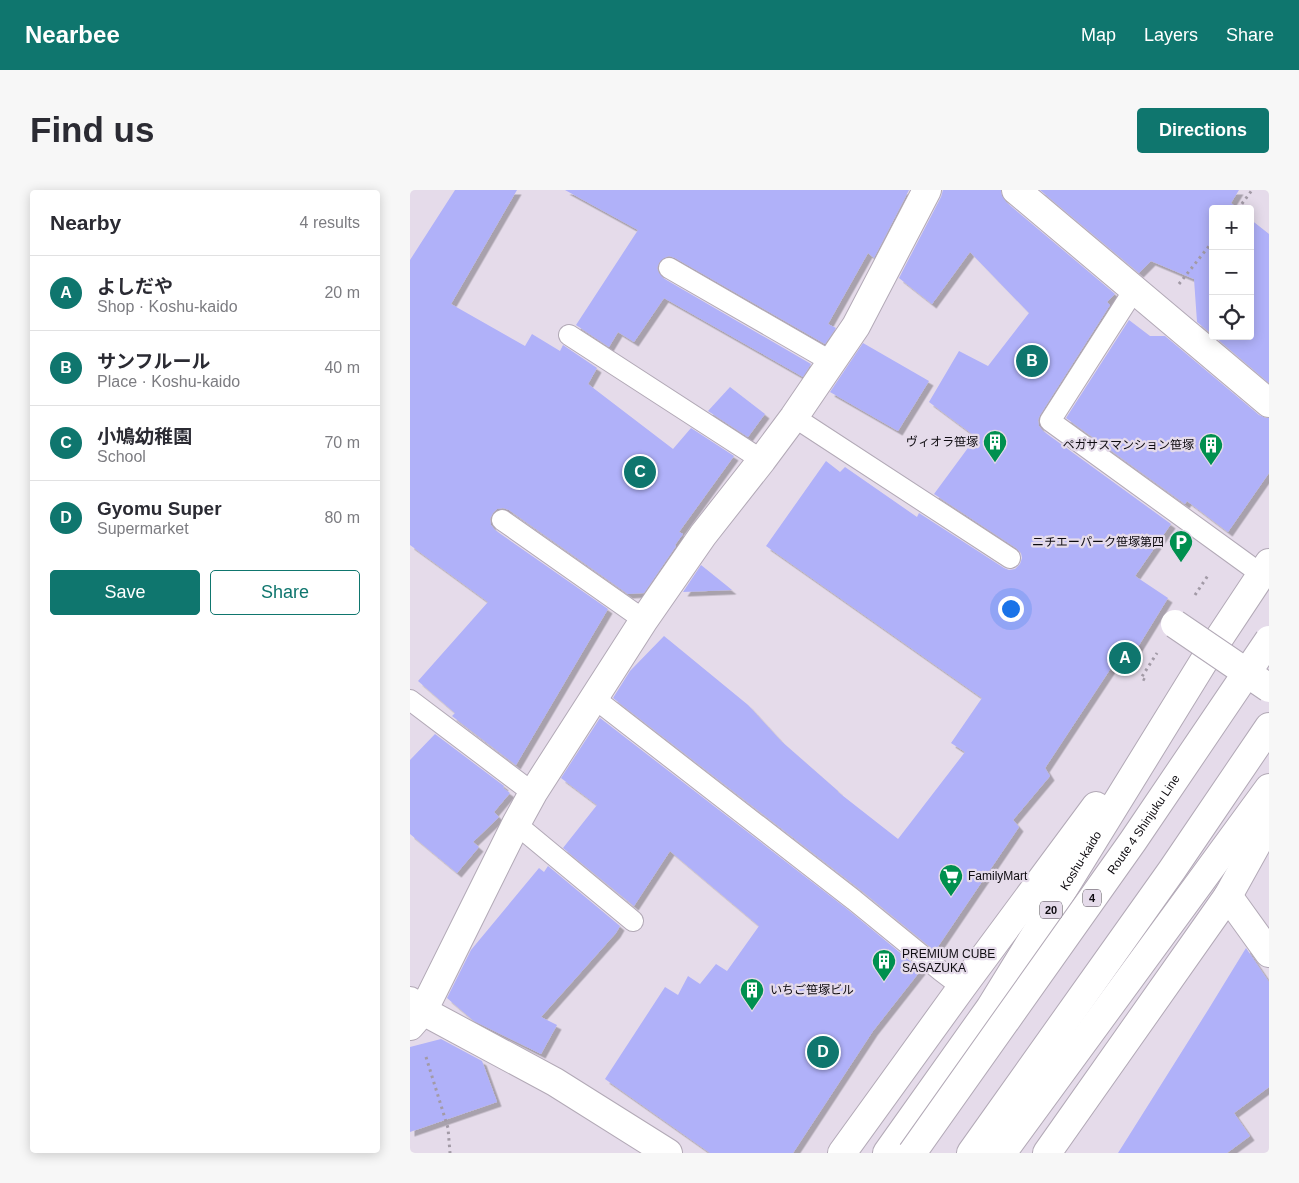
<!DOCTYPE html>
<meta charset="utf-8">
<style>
body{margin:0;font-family:Helvetica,"Noto Sans JP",sans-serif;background:#f7f7f7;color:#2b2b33}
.controls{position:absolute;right:15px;top:15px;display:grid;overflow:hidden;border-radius:5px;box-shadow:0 2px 12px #0003}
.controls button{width:45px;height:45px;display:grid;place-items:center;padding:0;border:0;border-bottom:1px solid #e1e1e2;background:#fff;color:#2b2b33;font:25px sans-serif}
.you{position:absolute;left:600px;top:418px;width:18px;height:18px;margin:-12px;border:4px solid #fff;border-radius:50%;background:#1a73e8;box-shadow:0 0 0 8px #1a73e833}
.badge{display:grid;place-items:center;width:32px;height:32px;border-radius:50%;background:#0f766e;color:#fff;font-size:16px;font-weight:700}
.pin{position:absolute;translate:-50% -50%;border:2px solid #fff;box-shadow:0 1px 5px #0006}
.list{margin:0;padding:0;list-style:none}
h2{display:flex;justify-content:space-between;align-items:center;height:65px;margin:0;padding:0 20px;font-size:21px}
h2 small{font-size:16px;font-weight:400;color:#7c7c81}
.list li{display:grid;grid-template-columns:32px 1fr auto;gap:15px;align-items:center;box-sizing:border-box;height:75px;padding:0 20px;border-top:1px solid #e1e1e2}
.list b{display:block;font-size:19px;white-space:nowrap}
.list p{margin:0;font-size:16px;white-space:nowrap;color:#7c7c81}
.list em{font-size:16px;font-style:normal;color:#7c7c81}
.actions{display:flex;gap:10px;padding:15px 20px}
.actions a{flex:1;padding:11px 0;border:1px solid #0f766e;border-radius:5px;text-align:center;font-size:18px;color:#0f766e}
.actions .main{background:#0f766e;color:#fff}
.icon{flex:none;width:28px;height:28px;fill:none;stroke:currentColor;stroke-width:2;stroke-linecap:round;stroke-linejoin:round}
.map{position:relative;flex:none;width:859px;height:963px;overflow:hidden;border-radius:5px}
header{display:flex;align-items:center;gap:30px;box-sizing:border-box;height:70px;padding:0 25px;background:#0f766e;color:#fff}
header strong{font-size:24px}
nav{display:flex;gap:28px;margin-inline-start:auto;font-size:18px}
.intro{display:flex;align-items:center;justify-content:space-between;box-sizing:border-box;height:120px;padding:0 30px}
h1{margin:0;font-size:35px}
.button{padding:12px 22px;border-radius:5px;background:#0f766e;color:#fff;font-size:18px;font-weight:700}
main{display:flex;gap:30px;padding:0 30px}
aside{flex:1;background:#fff;border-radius:5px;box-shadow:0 2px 12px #0003}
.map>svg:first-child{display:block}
.building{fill:#b0b1f9;filter:url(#shadow)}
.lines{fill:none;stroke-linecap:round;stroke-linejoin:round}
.service-casing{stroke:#b2a9b6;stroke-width:22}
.minor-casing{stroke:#b2a9b6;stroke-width:30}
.trunk-casing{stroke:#b2a9b6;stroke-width:30}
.motorway-casing{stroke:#b2a9b6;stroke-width:30}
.path{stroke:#a29aa6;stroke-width:3;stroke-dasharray:2.5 4;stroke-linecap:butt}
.service{stroke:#fff;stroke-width:20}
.minor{stroke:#fff;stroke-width:28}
.trunk{stroke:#fff;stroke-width:28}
.motorway{stroke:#fff;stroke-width:28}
.pedestrian-bridge-casing{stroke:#b2a9b6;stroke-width:30;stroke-linecap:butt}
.motorway-bridge-casing{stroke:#b2a9b6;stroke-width:30;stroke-linecap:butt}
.pedestrian-bridge{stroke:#fff;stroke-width:28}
.motorway-bridge{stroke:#fff;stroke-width:28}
.labels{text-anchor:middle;stroke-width:4.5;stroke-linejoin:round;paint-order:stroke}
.shield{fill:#e5dbea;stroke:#4e4951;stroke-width:1}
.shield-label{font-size:11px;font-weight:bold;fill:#0e0b10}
.poi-label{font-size:12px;fill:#0e0b10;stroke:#e5dbea;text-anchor:end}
.street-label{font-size:12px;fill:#0e0b10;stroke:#e5dbea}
</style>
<header>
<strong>Nearbee</strong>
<nav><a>Map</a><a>Layers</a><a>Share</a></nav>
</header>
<div class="intro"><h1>Find us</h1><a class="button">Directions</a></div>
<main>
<aside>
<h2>Nearby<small>4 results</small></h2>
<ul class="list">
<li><span class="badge">A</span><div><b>よしだや</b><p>Shop · Koshu-kaido</p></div><em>20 m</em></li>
<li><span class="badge">B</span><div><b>サンフルール</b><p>Place · Koshu-kaido</p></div><em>40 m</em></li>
<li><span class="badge">C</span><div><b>小鳩幼稚園</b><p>School</p></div><em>70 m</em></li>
<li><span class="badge">D</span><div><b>Gyomu Super</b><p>Supermarket</p></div><em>80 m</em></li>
</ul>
<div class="actions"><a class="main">Save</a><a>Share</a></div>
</aside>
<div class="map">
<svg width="859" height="963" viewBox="0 0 859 963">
<defs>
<filter id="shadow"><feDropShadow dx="4.5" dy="4.5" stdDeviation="0" flood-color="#0004"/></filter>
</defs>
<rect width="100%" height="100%" fill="#e5dbea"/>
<g class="building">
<polygon points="45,0 107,0 41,114 115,156 122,144 150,161 153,155 187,178 178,194 263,259 281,238 324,266 269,342 273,344 265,355 266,356 234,403 218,404 99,320 93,318 87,319 83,323 80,329 81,335 85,340 198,419 106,575 42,526 45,523 8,491 78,412 0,355 0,70"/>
<polygon points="155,0 499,0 464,68 458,63 418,134 426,138 415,154 265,68 259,66 254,68 249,73 247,78 249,83 253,88 401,174 393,187 254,108 224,152 208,142 199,157 166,135 228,40"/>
<polygon points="533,0 591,0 592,6 596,12 705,104 697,112 700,115 630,225 628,230 629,236 633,241 761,334 725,386 758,408 715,478 705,472 635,578 640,586 603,630 609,637 525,761 452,701 203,508 220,481 254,446 338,515 371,551 428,601 428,602 488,649 555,562 541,553 572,508 356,356 416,271 430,282 435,277 507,327 509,323 594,378 599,380 605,379 610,374 612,368 611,363 606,358 524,304 566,247 519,212 549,161 578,176 619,123 560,62 522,114 489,88 531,7"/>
<polygon points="630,0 829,0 821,13 828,19 803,19 803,145 787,132 784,89 741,71 729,83"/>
<polygon points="840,29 859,44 859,193 804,146 840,146"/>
<polygon points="719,130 740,146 755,146 849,225 856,228 859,228 859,283 818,342 777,311 775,314 656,228"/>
<polygon points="453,153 519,191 488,241 420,202"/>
<polygon points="320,197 355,224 338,247 298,221"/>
<polygon points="291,375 322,400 273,402"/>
<polygon points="190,528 437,719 511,780 463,841 383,963 300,963 195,889 255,797 268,805 278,786 290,794 306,774 317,781 349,736 260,661 224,716 153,658 187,615 151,588"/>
<polygon points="25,544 94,596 93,598 100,603 84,622 89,627 63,652 69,657 47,683 0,644 0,570"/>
<polygon points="138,676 210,736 206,743 131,827 147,835 131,864 64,831 37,808 61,760 129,678 134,682"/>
<polygon points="836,758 859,792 859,897 824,923 840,946 817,963 708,963 798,820"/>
<polygon points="31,849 72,871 87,912 0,942 0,857"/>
</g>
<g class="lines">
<g class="service-casing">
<g id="service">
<polyline points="259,78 422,172"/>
<polyline points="724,100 640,231 851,384"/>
<polyline points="159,145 352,270"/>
<polyline points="384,227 600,368"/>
<polyline points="92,330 234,430"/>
<polyline points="184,508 444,710 531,781 552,797"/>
<polyline points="0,510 123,603"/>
<polyline points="106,634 223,731"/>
</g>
</g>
<g class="minor-casing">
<g id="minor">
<polyline points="606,0 859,213"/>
<polyline points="818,706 859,763"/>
<polyline points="0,811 13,821 145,892 258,963"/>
<polyline points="0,836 13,821 106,634 123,603 234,430 293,345 352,270 384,227 446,136 517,0"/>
</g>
</g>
<g class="trunk-casing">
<g id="trunk">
<polyline points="432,963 552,797 686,616"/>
<path id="s1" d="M477 963 580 818 794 471 859 373"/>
<polyline points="592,963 859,598"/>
<polyline points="637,963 818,706 859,632"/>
</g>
</g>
<g class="motorway-casing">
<polyline id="motorway" points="561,963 762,680 859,537"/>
</g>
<g class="path">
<polyline points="828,19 842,0"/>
<polyline points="769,94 803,51"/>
<polyline points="785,405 799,384"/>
<polyline points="735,490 731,488 747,463"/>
<polyline points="16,867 38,938 40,963"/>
</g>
<use href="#service" class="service"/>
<use href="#minor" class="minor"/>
<use href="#trunk" class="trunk"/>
<use href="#motorway" class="motorway"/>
<g class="pedestrian-bridge-casing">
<polyline id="pedestrian-bridge" points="765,434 859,498"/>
</g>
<g class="motorway-bridge-casing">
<g id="motorway-bridge">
<path id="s2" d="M502 963 723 651 859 450"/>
</g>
</g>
<use href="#pedestrian-bridge" class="pedestrian-bridge"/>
<use href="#motorway-bridge" class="motorway-bridge"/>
</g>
<defs>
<g id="building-pin" transform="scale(1.25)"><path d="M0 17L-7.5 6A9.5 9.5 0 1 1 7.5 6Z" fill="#00904f" stroke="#e5dbea"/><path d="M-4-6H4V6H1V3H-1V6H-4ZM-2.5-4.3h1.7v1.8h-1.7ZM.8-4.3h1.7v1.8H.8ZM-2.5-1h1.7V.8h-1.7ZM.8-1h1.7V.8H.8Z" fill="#fff"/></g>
<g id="parking-pin" transform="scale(1.25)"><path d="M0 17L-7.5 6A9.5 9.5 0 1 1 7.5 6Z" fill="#00904f" stroke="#e5dbea"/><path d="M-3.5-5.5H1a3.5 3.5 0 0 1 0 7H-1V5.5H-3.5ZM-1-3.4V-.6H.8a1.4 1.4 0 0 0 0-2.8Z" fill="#fff"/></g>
<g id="supermarket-pin" transform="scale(1.25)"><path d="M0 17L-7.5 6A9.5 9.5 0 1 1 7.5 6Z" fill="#00904f" stroke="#e5dbea"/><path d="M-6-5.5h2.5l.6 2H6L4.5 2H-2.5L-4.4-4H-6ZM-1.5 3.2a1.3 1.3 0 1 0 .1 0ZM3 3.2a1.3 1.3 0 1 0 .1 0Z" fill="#fff"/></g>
</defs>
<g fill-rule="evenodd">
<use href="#building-pin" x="585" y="252"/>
<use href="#building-pin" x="801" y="255"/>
<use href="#parking-pin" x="771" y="352"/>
<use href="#supermarket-pin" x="541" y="686"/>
<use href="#building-pin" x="474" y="771"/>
<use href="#building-pin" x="342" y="800"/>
</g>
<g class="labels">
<g class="shield">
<rect x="673" y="699.5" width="18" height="17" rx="4"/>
<rect x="630" y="711.5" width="22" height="17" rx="4"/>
</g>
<g class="shield-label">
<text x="682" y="712">4</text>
<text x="641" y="724">20</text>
</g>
<g class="poi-label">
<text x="568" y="256">ヴィオラ笹塚</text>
<text x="784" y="259">ペガサスマンション笹塚</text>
<text x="754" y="356">ニチエーパーク笹塚第四</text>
<text x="558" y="690" text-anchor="start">FamilyMart</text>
<text x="492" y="768" text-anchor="start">PREMIUM CUBE<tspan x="492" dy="14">SASAZUKA</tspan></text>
<text x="360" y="804" text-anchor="start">いちご笹塚ビル</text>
</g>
<g class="street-label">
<text dy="4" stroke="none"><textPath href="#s2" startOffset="402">Route 4 Shinjuku Line</textPath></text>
<text dy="4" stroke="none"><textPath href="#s1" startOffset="351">Koshu-kaido</textPath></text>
</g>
</g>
</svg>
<div class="controls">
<button>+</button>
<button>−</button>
<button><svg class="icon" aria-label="locate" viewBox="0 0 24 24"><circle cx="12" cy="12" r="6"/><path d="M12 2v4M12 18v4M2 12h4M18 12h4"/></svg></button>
</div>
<div class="you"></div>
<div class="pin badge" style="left:715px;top:468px">A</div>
<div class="pin badge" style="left:622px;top:171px">B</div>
<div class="pin badge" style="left:230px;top:282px">C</div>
<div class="pin badge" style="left:413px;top:862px">D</div>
</div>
</main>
